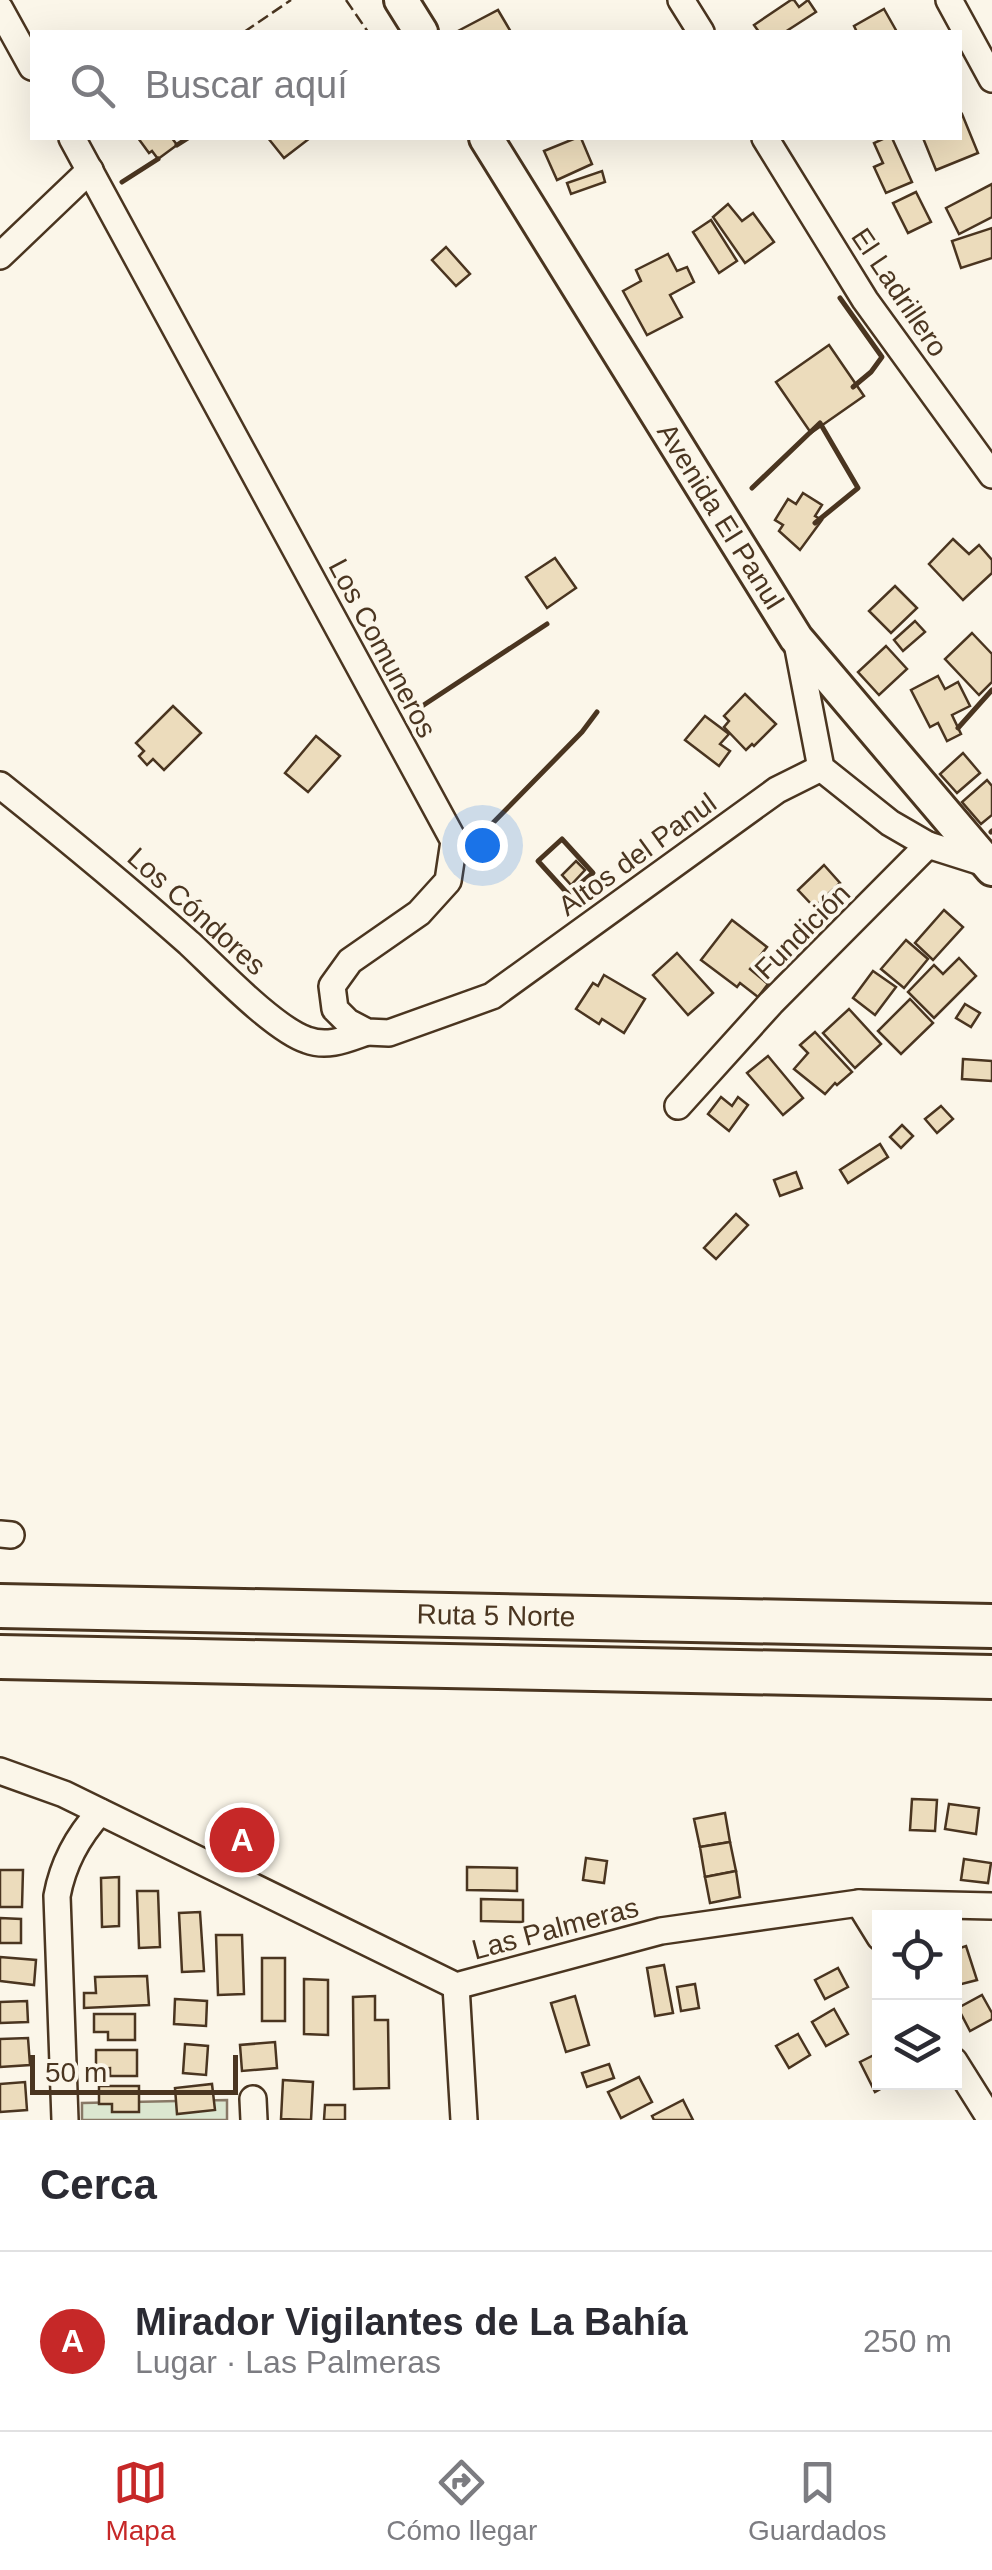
<!DOCTYPE html>
<html lang="es">
<meta charset="utf-8">
<style>
body{margin:0;font-family:Helvetica,sans-serif;background:#f2f2f3;color:#2b2b33}
.controls{position:absolute;right:30px;bottom:30px;display:grid;overflow:hidden;border-radius:0px;box-shadow:0 10px 40px #0002}
.controls button{width:90px;height:90px;display:grid;place-items:center;padding:0;border:0;border-bottom:2px solid #e1e1e2;background:#fff;color:#2b2b33;font:50px sans-serif}
.scale{position:absolute;left:30px;bottom:25px;width:208px;box-sizing:border-box;padding-left:10px;border:5px solid #4a3520;border-top:0;font-size:28px;line-height:35px;white-space:nowrap;color:#4a3520;-webkit-text-stroke:8px #fbf6e9;paint-order:stroke}
.you{position:absolute;left:482px;top:845px;width:35px;height:35px;margin:-25px;border:8px solid #fff;border-radius:50%;background:#1a73e8;box-shadow:0 0 0 15px #1a73e833}
.badge{display:grid;place-items:center;width:65px;height:65px;border-radius:50%;background:#c62828;color:#fff;font-size:32px;font-weight:700}
.pin{position:absolute;translate:-50% -50%;border:5px solid #fff;box-shadow:0 2px 10px #0006}
.list{margin:0;padding:0;list-style:none}
h2{display:flex;justify-content:space-between;align-items:center;height:130px;margin:0;padding:0 40px;font-size:42px}
h2 small{font-size:32px;font-weight:400;color:#7c7c81}
.list li{display:grid;grid-template-columns:65px 1fr auto;gap:30px;align-items:center;box-sizing:border-box;height:180px;padding:0 40px;border-top:2px solid #e1e1e2}
.list b{display:block;font-size:38px;white-space:nowrap}
.list p{margin:0;font-size:32px;white-space:nowrap;color:#7c7c81}
.list em{font-size:32px;font-style:normal;color:#7c7c81}
.icon{flex:none;width:55px;height:55px;fill:none;stroke:currentColor;stroke-width:2;stroke-linecap:round;stroke-linejoin:round}
.map{position:relative;flex:none;width:992px;height:2120px;overflow:hidden}
.search{position:absolute;background:#fff;box-shadow:0 10px 40px #0002;left:30px;right:30px;top:30px;height:110px;display:flex;align-items:center;gap:25px;box-sizing:border-box;padding:0 35px;border-radius:0px;color:#7c7c81;font-size:38px}
.sheet{height:310px;background:#fff}
nav{display:flex;justify-content:space-around;align-items:center;box-sizing:border-box;height:140px;border-top:2px solid #e1e1e2;background:#fff;font-size:28px;color:#7c7c81}
nav a{display:grid;justify-items:center;gap:5px}
nav .on{color:#c62828}
.map>svg:first-child{display:block}
.green{fill:#dce7d0;stroke:#887966;stroke-width:2.5}
.building{fill:#ecdcbc;stroke:#4a3520;stroke-width:2.5}
.lines{fill:none;stroke-linecap:round;stroke-linejoin:round}
.minor-casing{stroke:#4a3520;stroke-width:30}
.tertiary-casing{stroke:#4a3520;stroke-width:38}
.trunk-casing{stroke:#4a3520;stroke-width:48}
.minor{stroke:#fbf6e9;stroke-width:25}
.tertiary{stroke:#fbf6e9;stroke-width:32}
.trunk{stroke:#fbf6e9;stroke-width:42}
.fence{stroke:#4a3520;stroke-width:2.5;stroke-dasharray:12 5;stroke-linecap:butt}
.wall{stroke:#4a3520;stroke-width:5}
.labels{text-anchor:middle;stroke-width:8;stroke-linejoin:round;paint-order:stroke}
.street-label{font-size:28px;fill:#4a3520;stroke:#fbf6e9}
</style>
<div class="map">
<svg width="992" height="2120" viewBox="0 0 992 2120">
<rect width="100%" height="100%" fill="#fbf6e9"/>
<polygon class="green" points="227,2100 227,2120 82,2120 82,2103"/>
<g class="building">
<polygon points="791,0 794,0 799,7 808,0 816,12 785,32 759,32 754,25"/>
<polygon points="884,9 897,32 857,32 854,26"/>
<polygon points="498,10 511,32 456,32"/>
<polygon points="962,114 978,153 936,170 923,138 960,138 960,115"/>
<polygon points="138,138 172,138 177,145 158,159 152,151 149,153"/>
<polygon points="268,138 310,138 284,158"/>
<polygon points="576,138 581,138 592,164 557,180 544,151"/>
<polygon points="885,138 892,138 912,182 886,193 874,167 883,163 874,143"/>
<polygon points="602,171 605,182 571,194 567,183"/>
<polygon points="992,184 992,217 959,234 946,208"/>
<polygon points="916,192 931,222 908,233 893,203"/>
<polygon points="728,204 742,221 753,213 774,242 745,263 713,217"/>
<polygon points="711,220 737,261 719,273 693,232"/>
<polygon points="992,228 992,258 961,268 952,241"/>
<polygon points="446,247 470,274 456,286 432,260"/>
<polygon points="668,254 677,271 687,267 694,282 670,295 682,317 647,335 623,291 641,281 636,270"/>
<polygon points="829,345 864,396 811,433 776,382"/>
<polygon points="803,493 822,505 815,516 822,520 800,550 779,531 783,525 775,520 788,499 796,504"/>
<polygon points="953,539 969,554 979,545 992,560 992,573 963,600 929,564"/>
<polygon points="555,558 576,588 547,608 526,577"/>
<polygon points="895,586 917,608 891,633 869,611"/>
<polygon points="915,621 925,632 903,651 894,640"/>
<polygon points="972,633 992,654 992,682 979,695 945,659"/>
<polygon points="886,646 907,669 879,695 858,672"/>
<polygon points="938,676 945,689 958,682 970,706 952,715 961,734 947,741 938,723 930,727 911,690"/>
<polygon points="745,694 776,724 754,746 752,744 746,750 724,727 729,721 724,716"/>
<polygon points="173,706 201,733 164,770 153,759 147,765 139,756 144,751 136,743"/>
<polygon points="705,716 729,734 720,744 730,751 719,766 685,740"/>
<polygon points="316,736 340,756 308,792 285,773"/>
<polygon points="963,753 980,773 957,793 940,774"/>
<polygon points="987,780 992,786 992,815 981,824 962,802"/>
<polygon points="576,861 585,870 571,885 562,875"/>
<polygon points="824,865 840,883 814,907 798,890"/>
<polygon points="944,910 963,927 933,960 915,943"/>
<polygon points="732,920 767,947 750,969 768,984 758,997 740,983 737,987 701,960"/>
<polygon points="906,940 928,959 904,988 881,969"/>
<polygon points="677,953 713,993 688,1015 653,975"/>
<polygon points="959,958 976,976 934,1018 908,992 934,965 943,974"/>
<polygon points="873,971 896,987 875,1015 853,998"/>
<polygon points="604,975 645,999 624,1033 602,1019 599,1024 576,1009 593,983 598,986"/>
<polygon points="910,999 933,1023 901,1054 878,1031"/>
<polygon points="965,1004 980,1013 971,1027 956,1018"/>
<polygon points="849,1009 881,1044 855,1068 823,1033"/>
<polygon points="815,1032 852,1072 837,1085 835,1083 825,1094 794,1069 808,1053 800,1045"/>
<polygon points="768,1056 803,1098 783,1115 747,1073"/>
<polygon points="963,1059 992,1061 992,1081 962,1079"/>
<polygon points="721,1097 732,1106 738,1097 748,1105 729,1131 708,1114"/>
<polygon points="941,1106 953,1119 937,1133 925,1119"/>
<polygon points="902,1125 913,1136 901,1148 890,1137"/>
<polygon points="880,1144 888,1157 848,1183 840,1170"/>
<polygon points="796,1172 802,1188 780,1196 774,1180"/>
<polygon points="736,1214 748,1225 716,1259 704,1248"/>
<polygon points="912,1799 937,1800 935,1831 910,1830"/>
<polygon points="949,1804 979,1808 976,1834 945,1829"/>
<polygon points="725,1813 730,1842 700,1847 694,1819"/>
<polygon points="730,1842 736,1871 705,1877 700,1847"/>
<polygon points="586,1858 607,1861 604,1883 583,1880"/>
<polygon points="964,1859 991,1863 988,1883 961,1880"/>
<polygon points="467,1867 517,1868 517,1891 467,1890"/>
<polygon points="0,1870 23,1870 22,1907 0,1907"/>
<polygon points="736,1871 740,1897 710,1903 705,1877"/>
<polygon points="119,1877 119,1926 102,1927 101,1878"/>
<polygon points="137,1891 158,1891 160,1947 139,1948"/>
<polygon points="481,1899 523,1900 523,1922 481,1921"/>
<polygon points="200,1912 204,1971 182,1972 179,1913"/>
<polygon points="0,1918 21,1919 21,1943 0,1943"/>
<polygon points="216,1935 242,1935 244,1994 218,1995"/>
<polygon points="966,1946 977,1980 954,1986 954,1950"/>
<polygon points="0,1957 36,1960 34,1985 0,1981"/>
<rect x="262" y="1958" width="23" height="63"/>
<polygon points="664,1965 673,2013 655,2016 647,1968"/>
<polygon points="838,1968 848,1987 825,1999 815,1980"/>
<polygon points="147,1976 149,2005 84,2008 84,1993 96,1993 95,1977"/>
<polygon points="304,1979 328,1980 328,2035 304,2034"/>
<polygon points="695,1984 699,2008 681,2011 677,1987"/>
<polygon points="982,1995 992,2013 992,2019 970,2031 958,2008"/>
<polygon points="375,1996 375,2020 388,2020 389,2088 354,2089 353,1997"/>
<polygon points="575,1996 589,2045 566,2052 551,2003"/>
<polygon points="175,1999 207,2001 206,2026 174,2024"/>
<polygon points="27,2001 28,2022 0,2023 0,2002"/>
<polygon points="834,2009 848,2034 826,2046 812,2022"/>
<polygon points="94,2014 135,2014 135,2040 108,2040 108,2032 94,2032"/>
<polygon points="798,2034 810,2055 789,2068 776,2046"/>
<polygon points="28,2038 30,2065 0,2067 0,2039"/>
<polygon points="275,2042 277,2068 242,2071 240,2045"/>
<polygon points="185,2044 208,2046 206,2075 183,2073"/>
<polygon points="96,2050 137,2050 137,2076 110,2076 110,2068 96,2069"/>
<polygon points="880,2052 880,2082 893,2082 875,2092 860,2062"/>
<polygon points="609,2064 614,2078 587,2087 582,2073"/>
<polygon points="639,2077 652,2102 621,2118 608,2092"/>
<polygon points="283,2080 313,2082 311,2120 281,2119"/>
<polygon points="25,2082 27,2110 0,2112 0,2084"/>
<polygon points="212,2084 215,2110 177,2114 175,2088"/>
<polygon points="99,2086 139,2086 139,2112 112,2112 112,2104 99,2104"/>
<polygon points="683,2100 693,2120 654,2120 652,2116"/>
<polygon points="325,2105 345,2105 345,2120 324,2120"/>
</g>
<g class="lines">
<g class="minor-casing">
<g id="minor">
<polyline points="681,0 701,32"/>
<polyline points="949,0 992,79"/>
<polyline points="0,9 32,67"/>
<polyline points="72,138 454,841 448,881 419,913 350,961 332,986 335,1009 348,1022 367,1032 389,1033 492,996 777,790 821,768"/>
<polyline points="765,138 865,300 992,475"/>
<polyline points="0,256 90,170"/>
<polyline points="796,638 821,768 890,823 928,845"/>
<path d="M0 785C64 836 127 888 189 943 217 969 274 1029 307 1040 328 1048 347 1039 367 1032"/>
<polyline points="678,1106 771,1003 928,845 988,864"/>
<polyline points="0,1534 11,1535"/>
<polyline points="0,1771 64,1794 456,1986 661,1931 859,1903 992,1906"/>
<polyline points="859,1903 880,1937"/>
<polyline points="456,1986 464,2120"/>
<polyline points="954,2061 991,2120"/>
<polyline points="253,2099 254,2120"/>
<path d="M65 2120 57 1896C63 1863 77 1837 100 1812"/>
</g>
</g>
<g class="tertiary-casing">
<g id="tertiary">
<polyline points="401,0 421,32"/>
<polyline points="486,138 796,638 992,869"/>
</g>
</g>
<g class="trunk-casing">
<g id="trunk">
<polyline points="0,1606 992,1626"/>
<polyline points="0,1657 992,1677"/>
</g>
</g>
<use href="#minor" class="minor"/>
<use href="#tertiary" class="tertiary"/>
<use href="#trunk" class="trunk"/>
<g class="fence">
<polyline points="346,0 368,32"/>
<polyline points="244,32 291,0"/>
</g>
<g class="wall">
<polyline points="177,145 188,138"/>
<polyline points="122,182 158,159"/>
<polyline points="840,298 882,357 871,372 853,387"/>
<polyline points="752,488 820,423 858,488 815,523"/>
<polyline points="410,714 547,624"/>
<polyline points="958,728 992,690"/>
<polyline points="991,832 992,831"/>
<polyline points="483,833 582,732 597,712"/>
<polygon points="562,839 593,873 568,894 538,861"/>
</g>
</g>
<g class="labels">
<g class="street-label">
<text transform="translate(900 292) rotate(56)" y="10">El Ladrillero</text>
<text transform="translate(721 516) rotate(58)" y="10">Avenida El Panul</text>
<text transform="translate(383 648) rotate(62)" y="10">Los Comuneros</text>
<text transform="translate(637 854) rotate(-36)" y="10">Altos del Panul</text>
<text transform="translate(197 911) rotate(42)" y="10">Los Cóndores</text>
<text transform="translate(802 931) rotate(-45)" y="10">Fundición</text>
<text transform="translate(496 1615) rotate(1)" y="10">Ruta 5 Norte</text>
<text transform="translate(555 1928) rotate(-15)" y="10">Las Palmeras</text>
</g>
</g>
</svg>
<div class="controls">
<button><svg class="icon" aria-label="locate" viewBox="0 0 24 24"><circle cx="12" cy="12" r="6"/><path d="M12 2v4M12 18v4M2 12h4M18 12h4"/></svg></button>
<button><svg class="icon" aria-label="layers" viewBox="0 0 24 24"><path d="M12 4l9 5-9 5-9-5zM3 14l9 5 9-5"/></svg></button>
</div>
<div class="scale">50 m</div>
<div class="you"></div>
<div class="pin badge" style="left:242px;top:1840px">A</div>
<div class="search"><svg class="icon" aria-label="search" viewBox="0 0 24 24"><circle cx="10" cy="10" r="6"/><path d="M15 15l6 6"/></svg>Buscar aquí</div>
</div>
<section class="sheet">
<h2>Cerca<small></small></h2>
<ul class="list">
<li><span class="badge">A</span><div><b>Mirador Vigilantes de La Bahía</b><p>Lugar · Las Palmeras</p></div><em>250 m</em></li>
</ul>
</section>
<nav>
<a class="on"><svg class="icon" aria-label="map" viewBox="0 0 24 24"><path d="M3 6l6-2 6 2 6-2v14l-6 2-6-2-6 2zM9 4v14M15 6v14"/></svg>Mapa</a>
<a><svg class="icon" aria-label="directions" viewBox="0 0 24 24"><path d="M12 3l9 9-9 9-9-9zM9 14v-3h6M13 9l2 2-2 2"/></svg>Cómo llegar</a>
<a><svg class="icon" aria-label="saved" viewBox="0 0 24 24"><path d="M7 4h10v16l-5-4-5 4z"/></svg>Guardados</a>
</nav>
